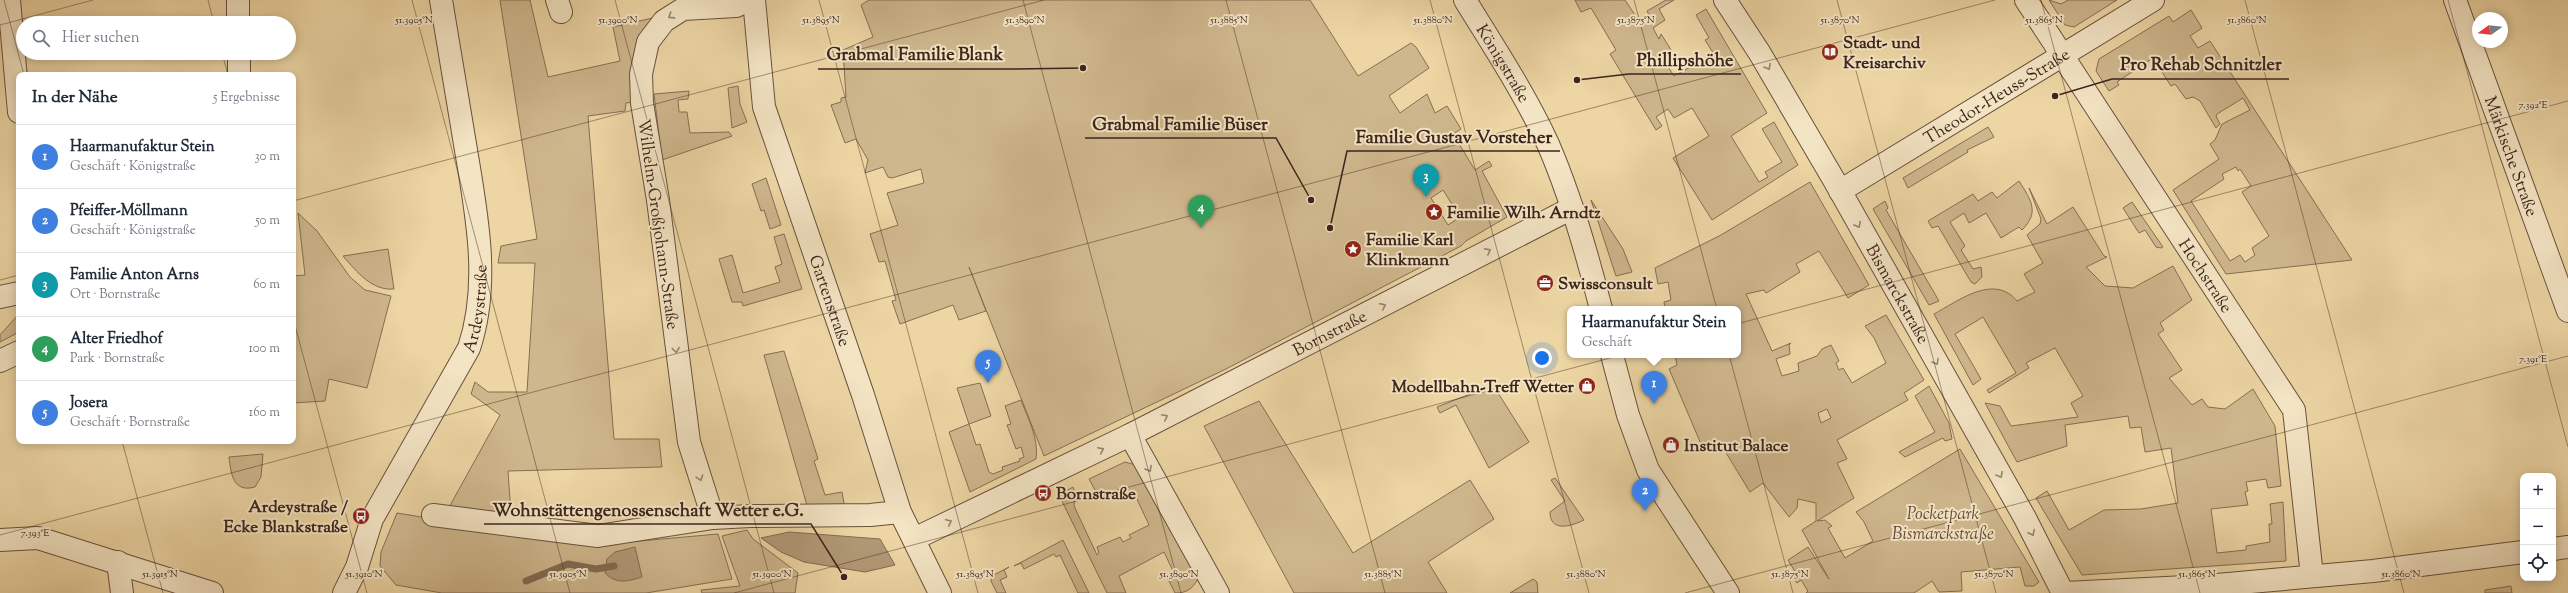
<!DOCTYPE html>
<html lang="de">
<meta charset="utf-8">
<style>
body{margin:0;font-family:"Sorts Mill Goudy",serif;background:#f6f6f7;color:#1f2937}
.controls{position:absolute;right:12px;bottom:12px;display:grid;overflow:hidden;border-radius:8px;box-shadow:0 2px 10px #0003}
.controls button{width:36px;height:36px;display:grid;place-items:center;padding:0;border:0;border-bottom:1px solid #e0e1e3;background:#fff;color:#1f2937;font:20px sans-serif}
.compass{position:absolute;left:2472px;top:12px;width:36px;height:36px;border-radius:50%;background:#fff;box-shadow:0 2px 10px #0003;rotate:255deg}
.you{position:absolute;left:1542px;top:358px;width:14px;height:14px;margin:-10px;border:3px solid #fff;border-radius:50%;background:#1a73e8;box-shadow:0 0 0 6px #1a73e833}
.badge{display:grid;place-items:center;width:26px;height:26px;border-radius:50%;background:#111827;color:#fff;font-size:13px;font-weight:700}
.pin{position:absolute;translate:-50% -33px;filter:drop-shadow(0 1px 2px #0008)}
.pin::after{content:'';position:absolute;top:21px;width:14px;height:12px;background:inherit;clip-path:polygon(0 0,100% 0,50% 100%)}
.popup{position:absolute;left:1567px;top:306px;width:174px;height:52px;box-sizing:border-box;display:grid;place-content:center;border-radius:8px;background:#fff;filter:drop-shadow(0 1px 3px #0005);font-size:13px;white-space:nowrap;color:#747a83}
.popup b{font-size:15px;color:#1f2937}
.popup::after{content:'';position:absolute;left:50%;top:100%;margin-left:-8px;border:8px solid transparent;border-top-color:#fff}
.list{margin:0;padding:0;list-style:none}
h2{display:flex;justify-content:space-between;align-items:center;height:52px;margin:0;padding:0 16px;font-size:17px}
h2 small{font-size:13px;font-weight:400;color:#747a83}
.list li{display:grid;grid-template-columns:26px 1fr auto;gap:12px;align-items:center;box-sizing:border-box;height:64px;padding:0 16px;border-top:1px solid #e0e1e3}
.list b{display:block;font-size:15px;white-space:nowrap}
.list p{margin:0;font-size:13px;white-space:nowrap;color:#747a83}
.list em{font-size:13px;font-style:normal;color:#747a83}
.icon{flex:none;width:22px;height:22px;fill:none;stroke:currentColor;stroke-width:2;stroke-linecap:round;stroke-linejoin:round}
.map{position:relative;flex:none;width:2568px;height:593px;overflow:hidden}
.search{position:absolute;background:#fff;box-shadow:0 2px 10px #0003;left:16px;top:16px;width:280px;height:44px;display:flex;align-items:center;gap:10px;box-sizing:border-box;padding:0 14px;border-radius:22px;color:#747a83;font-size:15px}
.panel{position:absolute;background:#fff;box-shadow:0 2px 10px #0003;left:16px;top:72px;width:280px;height:372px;border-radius:8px}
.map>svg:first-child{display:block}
.green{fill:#cfb78d;stroke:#866e54;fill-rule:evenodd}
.water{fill:#b19976;stroke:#836b52}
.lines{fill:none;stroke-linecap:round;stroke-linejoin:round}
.stream{stroke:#836b52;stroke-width:7}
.street-casing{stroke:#69513e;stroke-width:24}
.street{stroke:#f3e4c4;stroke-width:22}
.oneway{stroke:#988470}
.ticks{fill:none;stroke:#3d251c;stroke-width:1;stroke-opacity:0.45}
.labels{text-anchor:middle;stroke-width:4;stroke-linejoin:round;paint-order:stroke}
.poi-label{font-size:17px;font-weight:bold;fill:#3d251c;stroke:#f3e4c4;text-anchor:start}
.street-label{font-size:17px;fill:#3d251c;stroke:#f3e4c4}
.park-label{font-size:17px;font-style:italic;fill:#624a38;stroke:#f3e4c4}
.ticks-label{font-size:10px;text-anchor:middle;fill:#3d251c;stroke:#f3e4c4;stroke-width:4;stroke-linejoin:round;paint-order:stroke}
.leader{fill:none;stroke:#3d251c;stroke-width:1.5}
.callout-dot{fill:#3d251c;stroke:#f3e4c4;stroke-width:1.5}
.callout-label{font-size:18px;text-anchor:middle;font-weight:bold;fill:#3d251c;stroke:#f3e4c4;stroke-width:4;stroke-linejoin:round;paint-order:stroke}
</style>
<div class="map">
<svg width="2568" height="593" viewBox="0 0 2568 593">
<rect width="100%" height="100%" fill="#edd5a4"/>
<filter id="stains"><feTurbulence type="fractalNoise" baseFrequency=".005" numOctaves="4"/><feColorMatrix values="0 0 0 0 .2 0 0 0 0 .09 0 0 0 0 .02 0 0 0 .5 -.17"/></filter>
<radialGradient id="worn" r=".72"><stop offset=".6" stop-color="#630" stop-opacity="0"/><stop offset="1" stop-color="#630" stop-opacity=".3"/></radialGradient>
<g class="green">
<polygon points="500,0 530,0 548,77 620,61 613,27 657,17 634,102 626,103 625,111 588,116 614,439 659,439 662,467 508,471 511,514 447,511 500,415 471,394 475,382 488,392 527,392 535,263 498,263 501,246 537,239"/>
<path d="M869 0H1310L1358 76 1411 43 1416 47 1429 68 1389 96 1400 113 1427 94 1435 113 1447 106 1461 129 1453 134 1475 170 1489 161 1492 166 1482 171 1507 217 1466 241 1461 246 1226 369 1044 456 969 267 986 311 959 320 953 305 900 324 892 301 896 300 885 261 879 262 870 234 898 225 887 193 924 183 921 169 892 178 888 177 883 167 865 173 868 160 856 139 845 143 831 105 841 102V98L846 97 843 50 873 37 861 5ZM1443 190 1460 217 1448 225 1431 198Z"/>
<polygon points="1575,0 1625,0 1639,21 1649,15 1647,11 1666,0 1674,0 1659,9 1665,20 1653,28 1659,39 1661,34 1673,53 1663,59 1674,76 1714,54 1705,40 1709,38 1696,15 1706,9 1767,113 1731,136 1759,182 1768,177 1765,172 1782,162 1762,129 1774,122 1798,165 1712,220 1673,158 1709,136 1692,108 1674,118 1668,109 1656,117 1662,126 1656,130 1610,54 1616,50 1591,8 1581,12"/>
<polygon points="2049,0 2061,4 2068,0 2117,0 2074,27 2065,25"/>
<path d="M2191 10 2202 28 2190 36 2198 48 2210 41 2352 260 2226 274 2173 190 2219 159 2210 144 2215 140 2222 124 2250 110 2243 98 2217 114 2216 116 2220 124 2216 128 2200 101 2193 97 2186 99 2175 84 2171 86 2153 58 2117 82 2119 85 2109 91 2096 71 2099 59 2169 16 2173 22ZM2236 167 2238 171 2240 169 2251 186 2242 192 2269 236 2252 248 2255 255 2245 262 2240 255 2230 261 2191 201 2224 179 2222 174Z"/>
<polygon points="738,86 740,104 747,122 732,128 728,88"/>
<polygon points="689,91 688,99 678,100 679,112 687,112 690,133 729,132 732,136 662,160 654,94"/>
<polygon points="1988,127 1994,137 1967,150 1968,152 1908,188 1903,178"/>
<polygon points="766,178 781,225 770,229 764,210 761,211 752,184"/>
<path d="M2019 181C2031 200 2040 212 2022 230L2019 227 2001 238 1986 213 1969 223 1964 213 1950 222 1965 246 1961 250 1973 269 1981 267 1982 277 1975 284 1971 282 1938 226 1932 228 1928 221 1973 194 1978 201 1992 192 1997 198Z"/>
<path d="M1810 182 1869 285 1848 298 1819 251 1796 264 1800 272 1768 292 1766 293 1764 290 1746 294 1772 351 1791 343 1789 345 1790 354 1776 359 1782 376 1799 371 1798 363 1817 356 1822 349 1831 345 1839 361 1836 363 1839 370 1843 368 1852 383 1886 363 1874 338 1865 326 1886 315 1924 380 1904 393 1908 400 1837 440 1847 459 1837 463 1854 498 1817 521 1825 520 1832 526 1828 528 1845 558 1873 541 1864 522 1856 512 1960 449 2039 582 2034 586H2025L2020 567 1961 572 1962 591 1939 592 1932 581 1914 593H1806L1808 591 1801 580 1797 583 1793 578 1797 575 1788 560 1808 547 1829 579 1802 530 1816 521V503L1798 499 1797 508 1789 517 1763 483 1750 492 1720 443 1704 451 1669 369 1677 365 1675 355H1738V309H1665L1664 302 1671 300 1668 282 1658 284 1655 268 1721 235ZM1827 409 1831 418 1821 423 1818 413Z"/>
<path d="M2029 188 2047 224 2073 207 2104 256 2107 257 2086 267 2105 286 2133 288 2173 266 2192 300 2160 323 2164 330 2158 334 2182 370 2169 378 2192 405 2202 399 2208 407 2225 409 2253 389 2275 426 2281 486 2268 488 2266 479 2246 482 2248 491 2245 492 2248 505 2211 509 2217 553 2246 550V546L2270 542 2269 524H2272L2270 504 2283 502 2286 561 2082 575 2036 498 2047 491 2069 530 2104 510 2141 509 2178 503 2171 448 2145 452 2141 427 2130 428 2128 416 2065 425 2067 446 2017 462 1985 403 2000 406 2011 426 2078 417 2071 403 2083 396 2055 348 2026 363 2029 368 1989 393 1987 390 2016 373 1983 317 1955 334 1981 379 1973 385 1934 314C1958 301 1994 273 2017 301L2035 292 2024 274 2043 263 2027 235 2040 224 2041 219Z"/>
<polygon points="1591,200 1623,249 1632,272 1616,276"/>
<polygon points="1885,201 1888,208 1886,210 1939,301 1929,305 1873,209"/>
<polygon points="2132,202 2163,247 2161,248 2156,247 2145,230 2139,233 2123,208"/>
<polygon points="298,213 317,231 350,277 365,290 391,296 367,388 329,379 325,401 293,403 293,276 305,275"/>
<polygon points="784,234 802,289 743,306 742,302 732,302 719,259 732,255 743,293 780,282 775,267 782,264 774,237"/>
<path d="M388 249 394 289C372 291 357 272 343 256Z"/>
<polygon points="19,314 19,332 0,342 0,335"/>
<polygon points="784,351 818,459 814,461 825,495 842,492 844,503 842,506 808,509 764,355"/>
<path d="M980 383 991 416 969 424 976 445 980 444 989 472 993 474 1003 470 1002 467 1020 461 1019 459 1024 457 1021 447 1016 449 1007 425 1011 424 1005 406 1021 400C1028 419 1039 438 1036 459L970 492 949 432 969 424 957 388Z"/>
<polygon points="1493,385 1529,442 1489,468 1456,405 1440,413 1437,407"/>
<polygon points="1929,386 1949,423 1952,439 1945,441 1943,438 1905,457 1899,452 1935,432 1915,396"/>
<polygon points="1259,401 1353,553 1470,480 1494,519 1428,562 1447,593 1294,593 1204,426"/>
<path d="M263 454 261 477 255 487C233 493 231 474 229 457Z"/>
<path d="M1125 462 1136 465 1198 579C1192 589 1187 593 1175 593L1166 575 1173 571 1164 552 1119 576 1126 593H1107L1059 495 1073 487 1075 494 1074 506 1097 555 1099 553 1097 547 1120 537 1123 542 1131 538 1129 535 1149 525 1135 495 1127 498 1122 488 1104 496 1102 492 1095 490 1089 479Z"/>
<path d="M1555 478 1584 520C1572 526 1550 533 1550 512L1565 501 1551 480Z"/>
<polygon points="397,513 595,545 718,534 732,579 646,593 442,593 396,585 380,566 381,552"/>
<polygon points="747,530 753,539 798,573 795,593 702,593 701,590 740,586 722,536"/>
<polygon points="1063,540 1089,593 1078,593 1060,555 1056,557 1054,554 1024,569 1021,563 1014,566"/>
<polygon points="1009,567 1004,570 1007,577 1000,580 1006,593 997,593 991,581 992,576"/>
<polygon points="1533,579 1537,582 1538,593 1510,593"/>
<polygon points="2511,586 2512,593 2485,593 2485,590"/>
</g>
<g class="water">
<polygon points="789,532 880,539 895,565 865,572 804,562 781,552 761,538"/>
<path d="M635 547 642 577C628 581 617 585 605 573L607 559 615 552Z"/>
</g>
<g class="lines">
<polyline class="stream" points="526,581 568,564 596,569 614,566"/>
<g class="street-casing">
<g id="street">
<polyline points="9,0 19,112"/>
<polyline points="238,0 238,23"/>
<polyline points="557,0 561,12"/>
<path id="s1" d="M754 0 764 107 863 395 900 512 940 593"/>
<path id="s2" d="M1465 0C1494 47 1525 94 1548 144 1571 197 1587 253 1601 309"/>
<path id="s3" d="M1725 0 1759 52 1834 180 2025 518 2063 593"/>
<path id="s4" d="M2026 0 2294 410 2312 576"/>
<path id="s5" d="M2455 0 2568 311"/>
<polyline points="239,53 239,75"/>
<path id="s6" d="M1840 191 2153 0"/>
<polyline points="0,297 19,293"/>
<polyline points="1612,355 1628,415 1648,470 1728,593"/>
<polyline points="0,361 19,352"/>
<polyline points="1130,435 1218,593"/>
<polyline points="433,515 598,536 713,518 750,516 870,515 900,512"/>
<polyline points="713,518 689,442 658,200 642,103 641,74 648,42 664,21 683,9 736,6 749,0"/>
<path id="s7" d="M914 539 1130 435 1572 208"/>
<polyline points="0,540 38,538 212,593"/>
<polyline points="2553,549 2568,547"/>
<polyline points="118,562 122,593"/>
<path id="s8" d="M344 593 357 567 372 519 469 348C491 282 476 211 465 144 457 96 449 48 441 0"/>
<polyline points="2065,593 2206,586 2373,571 2523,552"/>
</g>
</g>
<use href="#street" class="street"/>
</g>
<defs><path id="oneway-chevron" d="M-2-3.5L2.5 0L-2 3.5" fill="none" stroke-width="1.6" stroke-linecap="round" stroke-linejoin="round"/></defs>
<g class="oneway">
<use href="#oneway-chevron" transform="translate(671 16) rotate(147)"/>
<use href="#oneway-chevron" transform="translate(1768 67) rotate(60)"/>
<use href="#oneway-chevron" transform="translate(1858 225) rotate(61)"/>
<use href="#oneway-chevron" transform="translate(1488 251) rotate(-27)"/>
<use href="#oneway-chevron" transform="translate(1383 306) rotate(-27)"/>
<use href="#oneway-chevron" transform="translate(676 350) rotate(83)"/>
<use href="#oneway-chevron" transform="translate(1936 362) rotate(60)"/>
<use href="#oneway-chevron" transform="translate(1165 417) rotate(-27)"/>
<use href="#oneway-chevron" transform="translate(1101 450) rotate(-26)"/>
<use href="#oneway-chevron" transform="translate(1149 469) rotate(61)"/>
<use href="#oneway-chevron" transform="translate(2000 475) rotate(60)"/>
<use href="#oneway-chevron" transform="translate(700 478) rotate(72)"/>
<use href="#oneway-chevron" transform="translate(949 522) rotate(-25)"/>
<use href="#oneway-chevron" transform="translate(2032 533) rotate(63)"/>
</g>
<path class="ticks" d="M4 0 24 75M208 0 214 23M412 0 570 593M615 0 774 593M819 0 978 593M1023 0 1181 593M1226 0 1385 593M1430 0 1589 593M1634 0 1793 593M1837 0 1996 593M2041 0 2200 593M2245 0 2404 593M2448 0 2568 447M0 25 93 0M222 53 228 75M293 201 1044 0M0 280 19 275M293 318 367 593M122 441 163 593M0 535 1995 0M734 593 2568 101M1685 593 2568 356"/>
<defs>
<g id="library-disc" transform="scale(0.9)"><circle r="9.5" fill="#8f2418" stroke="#f3e4c4"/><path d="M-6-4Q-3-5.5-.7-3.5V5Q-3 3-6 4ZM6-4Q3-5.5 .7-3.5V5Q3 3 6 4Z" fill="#fff"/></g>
<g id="sight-disc" transform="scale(0.9)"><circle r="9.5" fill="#8f2418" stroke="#f3e4c4"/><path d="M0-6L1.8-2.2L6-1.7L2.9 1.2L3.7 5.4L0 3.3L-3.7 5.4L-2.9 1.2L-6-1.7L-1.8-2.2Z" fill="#fff"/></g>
<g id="office-disc" transform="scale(0.9)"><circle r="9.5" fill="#8f2418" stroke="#f3e4c4"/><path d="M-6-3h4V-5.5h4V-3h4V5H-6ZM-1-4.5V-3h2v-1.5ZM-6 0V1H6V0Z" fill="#fff"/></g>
<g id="shop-disc" transform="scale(0.9)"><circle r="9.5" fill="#8f2418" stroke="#f3e4c4"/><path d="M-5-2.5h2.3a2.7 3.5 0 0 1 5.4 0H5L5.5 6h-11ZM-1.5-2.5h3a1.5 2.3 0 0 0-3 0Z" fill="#fff"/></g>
<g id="bus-disc" transform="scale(0.9)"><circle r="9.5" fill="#8f2418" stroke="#f3e4c4"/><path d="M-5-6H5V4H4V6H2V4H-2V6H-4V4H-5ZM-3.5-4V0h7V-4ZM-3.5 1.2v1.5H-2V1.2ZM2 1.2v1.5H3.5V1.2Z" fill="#fff"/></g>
</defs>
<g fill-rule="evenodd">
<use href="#library-disc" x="1830" y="52"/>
<use href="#sight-disc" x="1434" y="212"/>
<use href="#sight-disc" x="1353" y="249"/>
<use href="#office-disc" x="1545" y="283"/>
<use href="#shop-disc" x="1587" y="386"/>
<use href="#shop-disc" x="1671" y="445"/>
<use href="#bus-disc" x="1043" y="493"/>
<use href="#bus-disc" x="361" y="516"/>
</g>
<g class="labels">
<g class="poi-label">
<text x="1843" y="48">Stadt- und<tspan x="1843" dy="20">Kreisarchiv</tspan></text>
<text x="1447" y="218">Familie Wilh. Arndtz</text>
<text x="1366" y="245">Familie Karl<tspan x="1366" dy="20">Klinkmann</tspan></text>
<text x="1558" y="289">Swissconsult</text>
<text x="1574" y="392" text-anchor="end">Modellbahn-Treff Wetter</text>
<text x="1684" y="451">Institut Balace</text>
<text x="1056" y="499">Bornstraße</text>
<text x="348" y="512" text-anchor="end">Ardeystraße /<tspan x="348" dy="20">Ecke Blankstraße</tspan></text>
</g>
<g class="street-label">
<text dy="6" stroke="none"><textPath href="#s2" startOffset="74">Königstraße</textPath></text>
<text dy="6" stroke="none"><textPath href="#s6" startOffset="183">Theodor-Heuss-Straße</textPath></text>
<text dy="6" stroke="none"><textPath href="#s5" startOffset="166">Märkische Straße</textPath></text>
<text transform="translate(659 224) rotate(82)" y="6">Wilhelm-Großjohann-Straße</text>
<text dy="6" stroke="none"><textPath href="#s4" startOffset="329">Hochstraße</textPath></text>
<text dy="6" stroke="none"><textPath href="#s3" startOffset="341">Bismarckstraße</textPath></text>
<text dy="6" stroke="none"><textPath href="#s1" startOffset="312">Gartenstraße</textPath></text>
<text dy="6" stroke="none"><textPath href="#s8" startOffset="316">Ardeystraße</textPath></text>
<text dy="6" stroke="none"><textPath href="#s7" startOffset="464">Bornstraße</textPath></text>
</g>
<g class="park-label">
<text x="1943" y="519">Pocketpark<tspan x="1943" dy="20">Bismarckstraße</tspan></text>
</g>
</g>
<g class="ticks-label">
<text x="414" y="23">51.3905°N</text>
<text x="618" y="23">51.3900°N</text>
<text x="821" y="23">51.3895°N</text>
<text x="1025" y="23">51.3890°N</text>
<text x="1229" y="23">51.3885°N</text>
<text x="1433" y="23">51.3880°N</text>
<text x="1636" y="23">51.3875°N</text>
<text x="1840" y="23">51.3870°N</text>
<text x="2044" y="23">51.3865°N</text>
<text x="2247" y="23">51.3860°N</text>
<text x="2533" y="108">7.392°E</text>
<text x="2533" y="362">7.391°E</text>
<text x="35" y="536">7.393°E</text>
<text x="160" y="577">51.3915°N</text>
<text x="364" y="577">51.3910°N</text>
<text x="568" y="577">51.3905°N</text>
<text x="772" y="577">51.3900°N</text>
<text x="975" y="577">51.3895°N</text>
<text x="1179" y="577">51.3890°N</text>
<text x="1383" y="577">51.3885°N</text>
<text x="1586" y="577">51.3880°N</text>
<text x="1790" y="577">51.3875°N</text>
<text x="1994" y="577">51.3870°N</text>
<text x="2197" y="577">51.3865°N</text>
<text x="2401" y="577">51.3860°N</text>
</g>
<path class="leader" d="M1083 68L1011 69H818M1577 80L1629 74H1741M2055 96L2112 79H2289M1311 200L1276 138H1085M1330 228L1347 151H1560M844 577L811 524H484"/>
<g class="callout-dot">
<circle cx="1083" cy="68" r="4"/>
<circle cx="1577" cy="80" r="4"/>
<circle cx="2055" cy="96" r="4"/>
<circle cx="1311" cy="200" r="4"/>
<circle cx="1330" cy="228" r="4"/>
<circle cx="844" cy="577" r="4"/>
</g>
<g class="callout-label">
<text x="915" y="60">Grabmal Familie Blank</text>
<text x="1685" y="66">Phillipshöhe</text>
<text x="2201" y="70">Pro Rehab Schnitzler</text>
<text x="1180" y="130">Grabmal Familie Büser</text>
<text x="1454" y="143">Familie Gustav Vorsteher</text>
<text x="648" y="516">Wohnstättengenossenschaft Wetter e.G.</text>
</g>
<rect width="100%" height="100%" filter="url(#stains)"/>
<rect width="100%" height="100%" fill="url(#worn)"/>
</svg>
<div class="controls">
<button>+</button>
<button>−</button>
<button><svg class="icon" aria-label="locate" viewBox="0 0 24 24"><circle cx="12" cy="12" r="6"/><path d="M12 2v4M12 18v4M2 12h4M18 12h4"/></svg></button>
</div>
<svg class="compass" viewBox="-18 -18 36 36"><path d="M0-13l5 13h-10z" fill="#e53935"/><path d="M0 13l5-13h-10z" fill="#747a83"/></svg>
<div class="you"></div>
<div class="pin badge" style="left:1654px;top:404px;background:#3f7fe0">1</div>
<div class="popup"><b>Haarmanufaktur Stein</b>Geschäft</div>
<div class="pin badge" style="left:1645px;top:511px;background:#3f7fe0">2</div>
<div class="pin badge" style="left:1426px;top:197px;background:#0f9aa8">3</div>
<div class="pin badge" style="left:1201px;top:228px;background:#2e9e5b">4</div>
<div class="pin badge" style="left:988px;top:383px;background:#3f7fe0">5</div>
<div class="search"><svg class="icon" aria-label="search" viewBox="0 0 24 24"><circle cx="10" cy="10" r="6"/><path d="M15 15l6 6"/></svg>Hier suchen</div>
<section class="panel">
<h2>In der Nähe<small>5 Ergebnisse</small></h2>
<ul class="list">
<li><span class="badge" style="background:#3f7fe0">1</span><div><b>Haarmanufaktur Stein</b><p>Geschäft · Königstraße</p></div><em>30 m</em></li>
<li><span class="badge" style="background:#3f7fe0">2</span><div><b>Pfeiffer-Möllmann</b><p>Geschäft · Königstraße</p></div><em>50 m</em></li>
<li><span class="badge" style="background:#0f9aa8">3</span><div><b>Familie Anton Arns</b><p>Ort · Bornstraße</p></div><em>60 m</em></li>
<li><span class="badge" style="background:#2e9e5b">4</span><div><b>Alter Friedhof</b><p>Park · Bornstraße</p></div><em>100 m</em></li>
<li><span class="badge" style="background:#3f7fe0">5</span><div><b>Josera</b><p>Geschäft · Bornstraße</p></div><em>160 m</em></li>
</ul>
</section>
</div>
